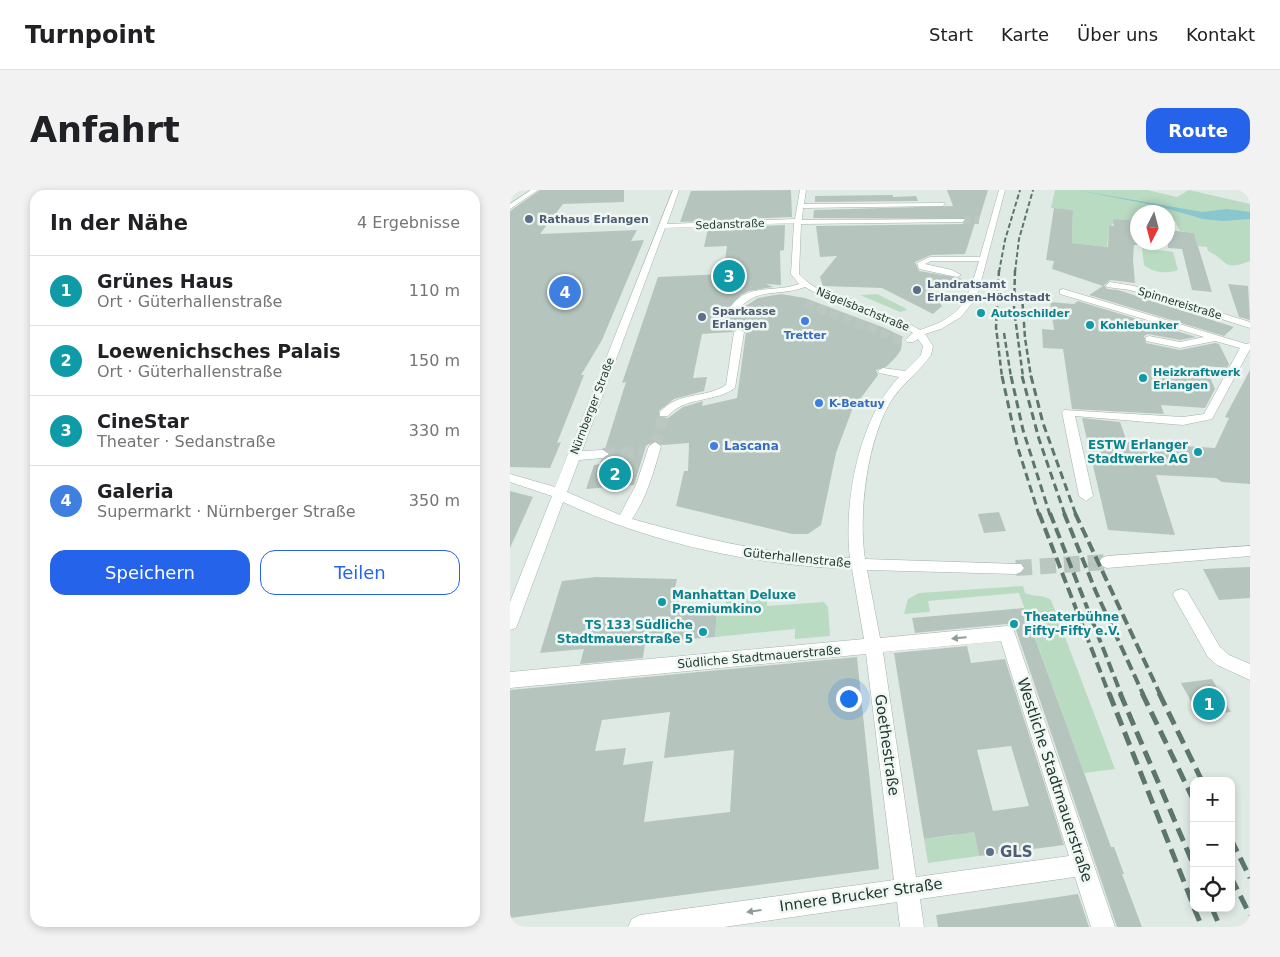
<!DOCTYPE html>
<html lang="de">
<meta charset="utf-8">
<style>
body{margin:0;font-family:"DejaVu Sans",sans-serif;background:#f2f2f2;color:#202124}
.controls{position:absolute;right:15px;bottom:15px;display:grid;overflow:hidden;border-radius:10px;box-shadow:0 2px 8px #0003}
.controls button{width:45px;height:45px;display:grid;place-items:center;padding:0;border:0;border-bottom:1px solid #e0e0e0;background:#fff;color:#202124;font:25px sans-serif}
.compass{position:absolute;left:620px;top:15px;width:45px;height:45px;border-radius:50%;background:#fff;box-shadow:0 2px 8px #0003;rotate:186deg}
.you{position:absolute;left:338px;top:508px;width:18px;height:18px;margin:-12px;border:4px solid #fff;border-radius:50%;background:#1a73e8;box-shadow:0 0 0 8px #1a73e833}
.badge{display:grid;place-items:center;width:32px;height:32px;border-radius:50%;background:#2563eb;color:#fff;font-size:16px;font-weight:700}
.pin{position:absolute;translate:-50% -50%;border:2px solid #fff;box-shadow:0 1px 5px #0006}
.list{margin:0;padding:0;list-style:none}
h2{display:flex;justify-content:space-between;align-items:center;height:65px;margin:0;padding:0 20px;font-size:21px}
h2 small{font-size:16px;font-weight:400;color:#757577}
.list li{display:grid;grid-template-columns:32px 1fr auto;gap:15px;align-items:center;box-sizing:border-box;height:70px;padding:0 20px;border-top:1px solid #e0e0e0}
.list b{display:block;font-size:19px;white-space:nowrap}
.list p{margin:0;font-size:16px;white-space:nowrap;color:#757577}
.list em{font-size:16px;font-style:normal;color:#757577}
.actions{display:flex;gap:10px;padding:15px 20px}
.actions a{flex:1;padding:11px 0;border:1px solid #2563eb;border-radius:15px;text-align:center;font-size:18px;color:#2563eb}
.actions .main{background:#2563eb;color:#fff}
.icon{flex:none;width:28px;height:28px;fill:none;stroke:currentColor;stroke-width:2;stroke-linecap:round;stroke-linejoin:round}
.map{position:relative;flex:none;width:740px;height:737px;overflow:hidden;border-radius:15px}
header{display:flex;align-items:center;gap:30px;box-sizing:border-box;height:70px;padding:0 25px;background:#fff;border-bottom:1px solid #e0e0e0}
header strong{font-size:24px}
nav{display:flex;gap:28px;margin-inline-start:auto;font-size:18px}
.intro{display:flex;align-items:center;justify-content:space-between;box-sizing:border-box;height:120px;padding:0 30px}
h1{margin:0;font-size:35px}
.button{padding:12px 22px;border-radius:15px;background:#2563eb;color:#fff;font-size:18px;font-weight:700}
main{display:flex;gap:30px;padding:0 30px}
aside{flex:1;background:#fff;border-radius:15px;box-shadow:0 2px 8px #0003}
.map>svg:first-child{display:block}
.green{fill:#b9dbc1}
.water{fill:#89c6ce}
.building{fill:#b5c5be;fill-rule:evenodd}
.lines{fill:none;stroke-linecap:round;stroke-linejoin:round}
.minor-tunnel-far3{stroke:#bac7c1;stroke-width:8;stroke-dasharray:8 4;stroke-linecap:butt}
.minor-tunnel-far2{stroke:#bac7c1;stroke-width:9;stroke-dasharray:9 4.5;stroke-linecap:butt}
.minor-tunnel-far1{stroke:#bac7c1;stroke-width:12;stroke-dasharray:12 6;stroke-linecap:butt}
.minor-tunnel{stroke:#bac7c1;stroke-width:16;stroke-dasharray:16 8;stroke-linecap:butt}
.minor-casing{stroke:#a3b2ac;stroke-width:1}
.minor{fill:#fff;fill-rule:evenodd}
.rail-far4{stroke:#5c766e;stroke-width:2;stroke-dasharray:5 2.5;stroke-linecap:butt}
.rail-far3{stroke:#5c766e;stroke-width:2.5;stroke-dasharray:6 3;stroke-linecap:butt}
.rail-far2{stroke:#5c766e;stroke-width:3;stroke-dasharray:8 4.5;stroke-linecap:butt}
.rail-far1{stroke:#5c766e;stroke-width:4;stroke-dasharray:11 5;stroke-linecap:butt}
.rail{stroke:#5c766e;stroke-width:5;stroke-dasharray:14 7;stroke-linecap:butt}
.oneway{fill:#909c98}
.service-dot{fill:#5c6f8a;stroke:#f0f7f3;stroke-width:2}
.culture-dot{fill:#0f9aa8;stroke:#f0f7f3;stroke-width:2}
.shop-dot{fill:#3f7fe0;stroke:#f0f7f3;stroke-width:2}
.labels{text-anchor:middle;stroke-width:5;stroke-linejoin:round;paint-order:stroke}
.far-service-label{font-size:11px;font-weight:bold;fill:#4e5e75;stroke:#f0f7f3;text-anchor:start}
.far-street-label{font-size:11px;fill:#213a32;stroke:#f0f7f3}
.far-culture-label{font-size:11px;font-weight:bold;fill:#0d838f;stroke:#f0f7f3;text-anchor:start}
.far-shop-label{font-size:11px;font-weight:bold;fill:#366cbe;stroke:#f0f7f3}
.culture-label{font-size:12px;font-weight:bold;fill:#0d838f;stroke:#f0f7f3;text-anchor:end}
.shop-label{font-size:12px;font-weight:bold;fill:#366cbe;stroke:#f0f7f3;text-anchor:start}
.street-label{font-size:12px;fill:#213a32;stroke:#f0f7f3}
.near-street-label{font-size:15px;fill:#213a32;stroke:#f0f7f3}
.near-service-label{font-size:15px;font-weight:bold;fill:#4e5e75;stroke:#f0f7f3;text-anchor:start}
</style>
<header>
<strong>Turnpoint</strong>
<nav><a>Start</a><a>Karte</a><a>Über uns</a><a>Kontakt</a></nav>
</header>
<div class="intro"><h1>Anfahrt</h1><a class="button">Route</a></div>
<main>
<aside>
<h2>In der Nähe<small>4 Ergebnisse</small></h2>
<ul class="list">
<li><span class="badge" style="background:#0f9aa8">1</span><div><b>Grünes Haus</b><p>Ort · Güterhallenstraße</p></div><em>110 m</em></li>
<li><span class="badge" style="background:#0f9aa8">2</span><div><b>Loewenichsches Palais</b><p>Ort · Güterhallenstraße</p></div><em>150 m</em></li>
<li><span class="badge" style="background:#0f9aa8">3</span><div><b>CineStar</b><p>Theater · Sedanstraße</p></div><em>330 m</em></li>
<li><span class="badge" style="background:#3f7fe0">4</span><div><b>Galeria</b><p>Supermarkt · Nürnberger Straße</p></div><em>350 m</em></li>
</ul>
<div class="actions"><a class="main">Speichern</a><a>Teilen</a></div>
</aside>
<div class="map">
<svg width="740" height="737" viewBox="0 0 740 737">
<rect width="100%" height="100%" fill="#e0eae5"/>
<g class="green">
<path d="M545 0H637L667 7 679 0 740 14V71C712 82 718 70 698 61L697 57 688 56 684 43 670 41 665 31H658V22H628L627 28H623V31L599 35 597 57 562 53 563 20 541 18Z"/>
<path d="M632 58 663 62 668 80C656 84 644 83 634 75Z"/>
<polygon points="367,104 395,118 397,120 390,122 350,105"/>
<path d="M513 396 515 403C523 407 534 404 541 410L605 579 574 583 509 403 418 411 420 422 394 424 398 409 409 403Z"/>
<polygon points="257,406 257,416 314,412 318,417 320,446 285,449 285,439 205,447 207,423 214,422 216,411"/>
<polygon points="460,625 469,666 418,673 414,649 445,645"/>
</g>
<polygon class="water" points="567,0 692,22 717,19 740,22 740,29 713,31 693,29 648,16"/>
<g class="building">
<polygon points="30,0 114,0 114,12 53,14 30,44 127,40 121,51 134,50 92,150 71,185 74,185 47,253 51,252 40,278 0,277 0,21"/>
<polygon points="281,0 282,27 170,32 181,1"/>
<polygon points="437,0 478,0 468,33 465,33 455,64 421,65 405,72 409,81 450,88 458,94 422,100 432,116 423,124 372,98 313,96 310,87 327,66 310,67 306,36 453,34 457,29 303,28 304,20 443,16"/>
<polygon points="383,5 383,7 406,6 408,11 305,12 305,6"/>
<polygon points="544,18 563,20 562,53 598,57 599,35 604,36 603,29 628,31 628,55 624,55 623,70 625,93 600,90 594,95 597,99 608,100 724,137 714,146 579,105 593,96 542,79 544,71 536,70"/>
<path d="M275 35 274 60 270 61 271 95 256 94 263 97 239 101 231 105 215 122 218 126H226L234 117 248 108 271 104 295 108 375 138 389 145 392 152 391 160 386 167 376 177 366 180 368 185 342 220 326 263 311 335 298 344H282L166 316 174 281H178L179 253 153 255 144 250 136 256 124 295 76 299 84 275 90 274 91 270 101 265 95 259 116 192 112 193 148 87 213 84 217 56 194 57 198 38ZM228 137 236 142 227 208 192 216 193 211 190 212 173 217 158 228 149 227V221L164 209 194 201 197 187 183 188 192 144 222 142Z"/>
<polygon points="658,40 684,43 702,102 682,100 672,59 658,58"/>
<polygon points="718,94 738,96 740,130 729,127"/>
<polygon points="568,111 686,147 670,150 638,144 634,146 636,153 670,160 705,153 709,154 719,174 717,178 695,176 705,199 695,218 651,215 654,224 562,219 553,159 533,158 532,139 544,140 540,112 564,114"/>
<polygon points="740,180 740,294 712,292 706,288 646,285 665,345 598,340 572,228 610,232 617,252 705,258 719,228 715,227"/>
<polygon points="0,301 23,307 0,358"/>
<polygon points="489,322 496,341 474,343 468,324"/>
<polygon points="740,377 740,408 709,410 693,379"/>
<polygon points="86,387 167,389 163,407 171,413 169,422 183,421 183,425 207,423 205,447 135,453 133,468 70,474 74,459 30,463 52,391"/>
<polygon points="514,418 601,657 604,657 614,684 612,684 632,737 607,737 505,437 497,434 405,443 402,428"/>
<path d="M457 456 461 473 495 469 554 655 469 666 464 642 414 649 384 463ZM501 556 519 616 483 621 467 560Z"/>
<path d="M347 467 369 679 0 728V500ZM160 522 154 568 224 560 220 622 134 632 143 571 113 575 116 558 85 561 92 530Z"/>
<polygon points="702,489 721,522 689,526 671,493"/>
<polygon points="568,704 579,737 428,737 426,725"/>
</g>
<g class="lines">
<polyline class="minor-tunnel-far3" points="453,30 469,30"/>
<g class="minor-tunnel-far2">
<polyline points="295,113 392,151"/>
<polyline points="229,142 232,123"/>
</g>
<g class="minor-tunnel-far1">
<polyline points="145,256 154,224"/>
<polyline points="93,264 132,261"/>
</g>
<polyline class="minor-tunnel" points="506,378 597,372"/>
<g class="minor-casing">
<g id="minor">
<polygon points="21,0 28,0 0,19 0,14"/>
<path d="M163 0H169L157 34 285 29 290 0H296L294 14 435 13 433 16 293 18 292 30 455 29 453 32 291 34 289 84C317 115 375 118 410 140 453 126 457 112 469 71H421L415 74 442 80 451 85 447 87 409 79 407 73 420 67H470L489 0H495L467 107 451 127 431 139 415 144 423 156 421 165C410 181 394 192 383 208 357 247 348 324 355 369L511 374 514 378 511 382 506 384 357 380 370 448 497 436 503 438 605 737H581L565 687 410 709 414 737H390L387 712 214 737H118L122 729 130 725 384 690 356 464 0 498V482L354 449 342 379C243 375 143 354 53 312L8 433 6 438 0 440V412L42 306 0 292V284L45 297ZM284 33 281 84 289 94C261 104 234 91 217 123L219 125H225C244 95 265 108 295 97L315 108 393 137 403 143 395 150 397 152H403L408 149 413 156 411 165 395 181 373 178 368 181 369 183 389 187C349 228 333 313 340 368 261 365 197 350 122 329 137 307 144 281 151 256L145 252 139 256 126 295 110 325 57 302 69 270 93 268 99 264 93 260 72 261 155 38ZM491 451 559 666 406 687 373 462Z"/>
<polygon points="600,92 624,96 740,132 740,138 620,100 597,97 596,95"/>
<polygon points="553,99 736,154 740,153 740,159 702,229 673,235 565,226 583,306 576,311 569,306 552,222 554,220 673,227 694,224 730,158 705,151 670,158 636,151 636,147 639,146 670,152 694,147 550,104 550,100"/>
<path d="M229 139 234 142 225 198C204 213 175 206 158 226H150V222C168 201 195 209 216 195L224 142Z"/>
<polygon points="740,356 740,366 597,378 592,376 589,372 592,368 597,366"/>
<polygon points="671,399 677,401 710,457 719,465 740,474 740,490 707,475 698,467 663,405 665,401"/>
</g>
</g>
<use href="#minor" class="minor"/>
<g class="rail-far4">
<polyline points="489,82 495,50 510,0"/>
<polyline points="505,82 509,49 523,0"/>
</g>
<g class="rail-far3">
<polyline points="489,80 486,137 492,187"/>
<polyline points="505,80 504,119 513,187"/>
<polyline points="512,105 515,148 521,187"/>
<polyline points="494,143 501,187"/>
</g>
<g class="rail-far2">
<polyline points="492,186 507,255 529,325"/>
<polyline points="501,186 513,240 540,325"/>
<polyline points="512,186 529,249 555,325"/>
<polyline points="521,186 533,233 566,325"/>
</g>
<g class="rail-far1">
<polyline points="529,323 599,504"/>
<polyline points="540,323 611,504"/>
<polyline points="554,323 586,402 633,504"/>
<polyline points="565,323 650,504"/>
</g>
<g class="rail">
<polyline points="599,503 684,717"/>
<polyline points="610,503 684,676"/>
<polyline points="632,503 684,611"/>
<polyline points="649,503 692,591"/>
<polyline points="721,649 740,688"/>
<polyline points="721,687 740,725"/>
<polyline points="684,718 692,737"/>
<polyline points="702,718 710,737"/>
</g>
</g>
<defs><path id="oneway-solid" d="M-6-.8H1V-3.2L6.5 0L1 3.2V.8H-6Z" transform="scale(1.25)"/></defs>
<g class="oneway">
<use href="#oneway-solid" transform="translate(449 448) rotate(175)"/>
<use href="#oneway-solid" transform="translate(244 721) rotate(172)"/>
</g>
<g class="service-dot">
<circle cx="19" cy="29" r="5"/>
<circle cx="407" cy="100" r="5"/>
<circle cx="192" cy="127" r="5"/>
<circle cx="480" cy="662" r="5"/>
</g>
<g class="culture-dot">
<circle cx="471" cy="123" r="5"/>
<circle cx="580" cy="135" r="5"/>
<circle cx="633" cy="188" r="5"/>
<circle cx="688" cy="262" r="5"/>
<circle cx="152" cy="412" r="5"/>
<circle cx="504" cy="434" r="5"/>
<circle cx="193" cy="442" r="5"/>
</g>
<g class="shop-dot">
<circle cx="295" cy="131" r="5"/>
<circle cx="309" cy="213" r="5"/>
<circle cx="204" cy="256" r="5"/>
</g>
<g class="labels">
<g class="far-service-label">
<text x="29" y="33">Rathaus Erlangen</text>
<text x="417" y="98">Landratsamt<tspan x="417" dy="13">Erlangen-Höchstadt</tspan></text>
<text x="202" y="125">Sparkasse<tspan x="202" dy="13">Erlangen</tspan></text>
</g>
<g class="far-street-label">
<text transform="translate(220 34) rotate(-2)" y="4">Sedanstraße</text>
<text transform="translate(670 113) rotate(17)" y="4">Spinnereistraße</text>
<text transform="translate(353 119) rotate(22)" y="4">Nägelsbachstraße</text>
<text transform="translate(82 216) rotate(-69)" y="4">Nürnberger Straße</text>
</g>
<g class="far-culture-label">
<text x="481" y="127">Autoschilder</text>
<text x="590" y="139">Kohlebunker</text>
<text x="643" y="186">Heizkraftwerk<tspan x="643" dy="13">Erlangen</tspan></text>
</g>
<g class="far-shop-label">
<text x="295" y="149">Tretter</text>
<text x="319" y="217" text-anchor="start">K-Beatuy</text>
</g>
<g class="culture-label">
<text x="678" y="259">ESTW Erlanger<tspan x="678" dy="14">Stadtwerke AG</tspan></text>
<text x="162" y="409" text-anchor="start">Manhattan Deluxe<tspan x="162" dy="14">Premiumkino</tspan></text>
<text x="514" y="431" text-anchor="start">Theaterbühne<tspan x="514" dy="14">Fifty-Fifty e.V.</tspan></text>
<text x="183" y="439">TS 133 Südliche<tspan x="183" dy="14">Stadtmauerstraße 5</tspan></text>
</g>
<g class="shop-label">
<text x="214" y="260">Lascana</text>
</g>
<g class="street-label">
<text transform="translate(287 368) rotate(6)" y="4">Güterhallenstraße</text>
<text transform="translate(249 467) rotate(-5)" y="4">Südliche Stadtmauerstraße</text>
</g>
<g class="near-street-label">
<text transform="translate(377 555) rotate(82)" y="5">Goethestraße</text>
<text transform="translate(545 590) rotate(72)" y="5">Westliche Stadtmauerstraße</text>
<text transform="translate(351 705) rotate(-8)" y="5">Innere Brucker Straße</text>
</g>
<g class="near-service-label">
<text x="490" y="667">GLS</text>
</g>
</g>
</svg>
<div class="controls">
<button>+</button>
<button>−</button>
<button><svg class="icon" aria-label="locate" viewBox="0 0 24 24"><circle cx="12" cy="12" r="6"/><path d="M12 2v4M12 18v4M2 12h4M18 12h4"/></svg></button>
</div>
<svg class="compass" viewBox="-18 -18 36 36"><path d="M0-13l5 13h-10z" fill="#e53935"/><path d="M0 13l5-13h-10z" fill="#757577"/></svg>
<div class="you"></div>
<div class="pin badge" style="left:699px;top:514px;background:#0f9aa8">1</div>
<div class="pin badge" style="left:105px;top:284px;background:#0f9aa8">2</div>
<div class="pin badge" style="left:219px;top:86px;background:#0f9aa8">3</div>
<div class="pin badge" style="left:55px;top:102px;background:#3f7fe0">4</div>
</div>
</main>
